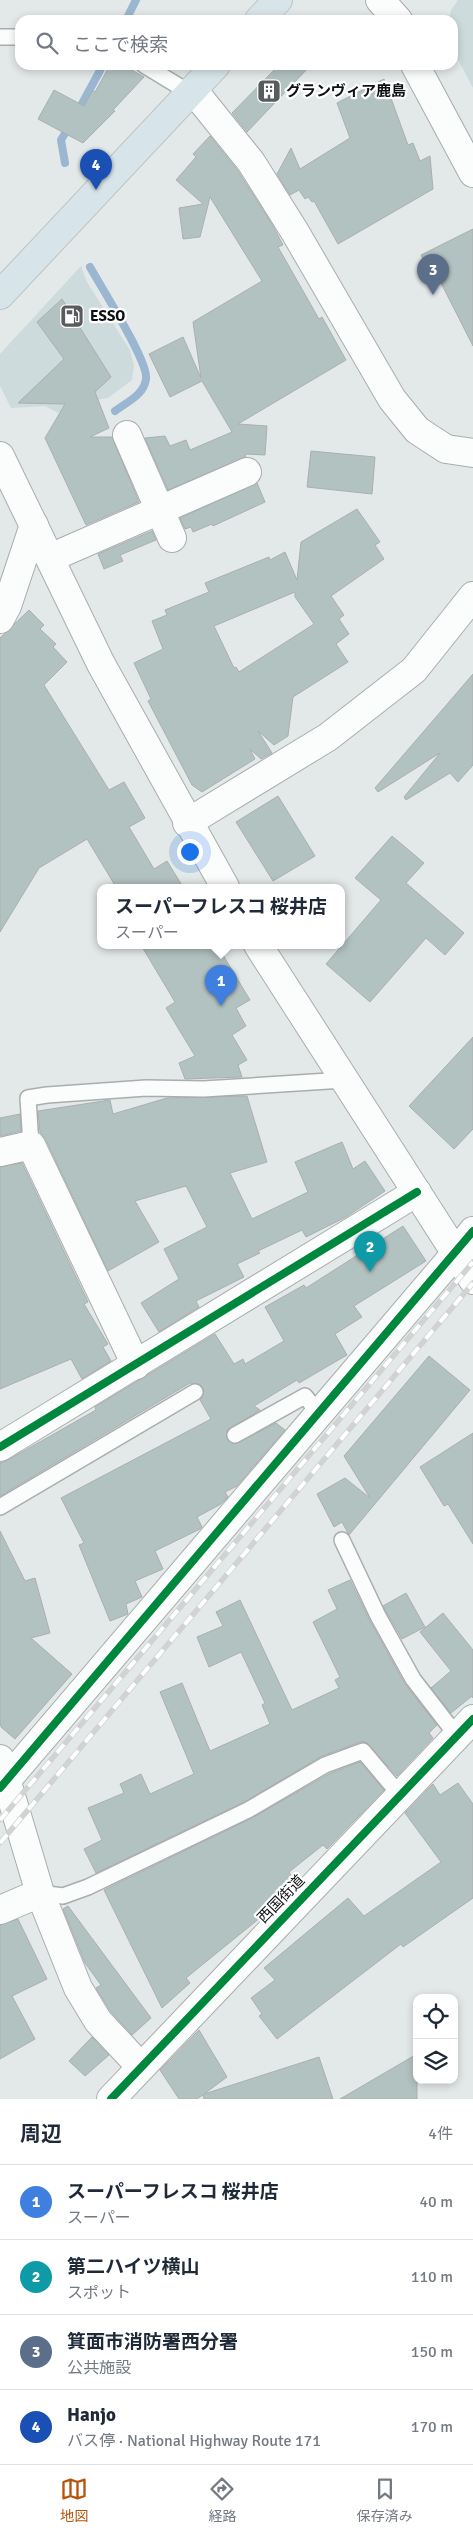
<!DOCTYPE html>
<html lang="ja">
<meta charset="utf-8">
<style>
body{margin:0;font-family:Signika,"Noto Sans JP",sans-serif;background:#f2f2f3;color:#1f2937}
.controls{position:absolute;right:15px;bottom:15px;display:grid;overflow:hidden;border-radius:10px;box-shadow:0 2px 8px #0003}
.controls button{width:45px;height:45px;display:grid;place-items:center;padding:0;border:0;border-bottom:1px solid #e0e1e3;background:#fff;color:#1f2937;font:25px sans-serif}
.you{position:absolute;left:189px;top:851px;width:18px;height:18px;margin:-12px;border:4px solid #fff;border-radius:50%;background:#1a73e8;box-shadow:0 0 0 8px #1a73e833}
.badge{display:grid;place-items:center;width:32px;height:32px;border-radius:50%;background:#b45309;color:#fff;font-size:16px;font-weight:700}
.pin{position:absolute;translate:-50% -41px;filter:drop-shadow(0 1px 2px #0008)}
.pin::after{content:'';position:absolute;top:26px;width:18px;height:15px;background:inherit;clip-path:polygon(0 0,100% 0,50% 100%)}
.popup{position:absolute;left:97px;top:884px;width:248px;height:65px;box-sizing:border-box;display:grid;place-content:center;border-radius:10px;background:#fff;filter:drop-shadow(0 1px 4px #0005);font-size:16px;white-space:nowrap;color:#747a83}
.popup b{font-size:19px;color:#1f2937}
.popup::after{content:'';position:absolute;left:50%;top:100%;margin-left:-10px;border:10px solid transparent;border-top-color:#fff}
.list{margin:0;padding:0;list-style:none}
h2{display:flex;justify-content:space-between;align-items:center;height:65px;margin:0;padding:0 20px;font-size:21px}
h2 small{font-size:16px;font-weight:400;color:#747a83}
.list li{display:grid;grid-template-columns:32px 1fr auto;gap:15px;align-items:center;box-sizing:border-box;height:75px;padding:0 20px;border-top:1px solid #e0e1e3}
.list b{display:block;font-size:19px;white-space:nowrap}
.list p{margin:0;font-size:16px;white-space:nowrap;color:#747a83}
.list em{font-size:16px;font-style:normal;color:#747a83}
.icon{flex:none;width:28px;height:28px;fill:none;stroke:currentColor;stroke-width:2;stroke-linecap:round;stroke-linejoin:round}
.map{position:relative;flex:none;width:473px;height:2099px;overflow:hidden}
.search{position:absolute;background:#fff;box-shadow:0 2px 8px #0003;left:15px;right:15px;top:15px;height:55px;display:flex;align-items:center;gap:12px;box-sizing:border-box;padding:0 18px;border-radius:15px;color:#747a83;font-size:19px}
.sheet{height:365px;background:#fff}
nav{display:flex;justify-content:space-around;align-items:center;box-sizing:border-box;height:70px;border-top:1px solid #e0e1e3;background:#fff;font-size:14px;color:#747a83}
nav a{display:grid;justify-items:center;gap:2px}
nav .on{color:#b45309}
.map>svg:first-child{display:block}
.built{fill:#cedbdd}
.lines{fill:none;stroke-linecap:round;stroke-linejoin:round}
.stream{stroke:#9bb6d1;stroke-width:8}
.building{fill:#b2c2c0;stroke:#abafaf;fill-rule:evenodd}
.lane-casing{stroke:#a9adae;stroke-width:18}
.street-casing{stroke:#a9adae;stroke-width:30}
.secondary-casing{stroke:#a9adae;stroke-width:30}
.highway-casing{stroke:#c0c3c3;stroke-width:30}
.lane{stroke:#fbfcfc;stroke-width:15}
.street{stroke:#fbfcfc;stroke-width:28}
.secondary{stroke:#fbfcfc;stroke-width:28}
.highway{stroke:#d7e5ea;stroke-width:28}
.rail-casing{stroke:#d1d3d3;stroke-width:5.5}
.rail{stroke:#fff;stroke-width:4;stroke-dasharray:11;stroke-linecap:butt}
.cycleway-casing{stroke:#fff;stroke-width:11}
.cycleway{stroke:#00873e;stroke-width:8}
.labels{text-anchor:middle;stroke-width:4.5;stroke-linejoin:round;paint-order:stroke}
.poi-label{font-size:15px;font-weight:bold;fill:#0e1112;stroke:#fff;text-anchor:start}
.street-label{font-size:15px;fill:#0e1112;stroke:#fff}
</style>
<div class="map">
<svg width="473" height="2099" viewBox="0 0 473 2099">
<rect width="100%" height="100%" fill="#e3e8e8"/>
<g class="built">
<polygon points="458,0 473,0 473,88 453,50 453,20 449,20 451,10"/>
<polygon points="81,266 87,282 130,350 134,365 132,380 108,398 75,403 58,413 45,406 11,408 0,386 0,354"/>
</g>
<g class="lines">
<g class="stream">
<polyline points="126,20 136,0"/>
<polyline points="77,113 103,65"/>
<polyline points="65,163 61,140 70,125"/>
<path d="M90 267C101 287 149 362 146 379 144 395 127 402 115 411"/>
</g>
</g>
<g class="building">
<polygon points="110,65 123,65 144,77 113,110 115,111 83,143 38,119 54,90 84,106 93,90 95,92"/>
<polygon points="279,65 311,65 247,132 232,113"/>
<polygon points="384,79 408,145 413,143 420,161 430,156 433,189 338,244 314,201 312,202 308,197 305,199 299,190 290,195 277,174 291,148 300,169 350,138 337,103"/>
<polygon points="210,136 238,171 273,226 283,245 278,247 319,319 322,317 346,360 238,424 267,426 265,455 245,454 246,457 168,490 145,438 165,436 170,446 186,440 190,450 232,432 202,381 170,397 149,354 183,337 201,378 193,322 262,281 210,197 200,237 183,239 179,208 203,204 176,180 196,157 193,154"/>
<polygon points="473,229 473,346 439,279 434,281 421,255"/>
<polygon points="62,299 111,377 95,392 109,428 90,437 112,437 139,502 86,525 45,438 65,404 18,403 64,359 37,322"/>
<polygon points="311,451 375,457 372,494 307,487"/>
<polygon points="257,483 265,502 213,526 212,524 193,532 191,527 185,529 180,518"/>
<path d="M357 509 380 542 375 545 384 559 331 596 344 615 339 619 349 634 336 644 348 662 293 697 288 736 274 745 258 731 272 753 261 759 250 749 255 759 202 792 192 785 148 701 151 699 134 663 163 649 152 621 167 615 165 610 209 592 205 583 269 557 270 560 285 552 297 580 301 542ZM295 592V597L314 624 239 672 236 667 234 668 214 626Z"/>
<polygon points="152,531 156,540 120,555 123,561 104,569 98,554"/>
<polygon points="29,610 44,625 40,629 56,644 53,647 67,662 44,685 109,790 124,782 145,818 129,827 154,869 167,861 183,887 116,887 87,839 39,868 0,932 0,638"/>
<polygon points="473,674 473,765 458,782 450,773 406,800 404,797 440,753 378,792 375,788"/>
<polygon points="278,796 315,856 273,881 236,822"/>
<polygon points="392,836 424,863 406,883 464,933 445,955 426,938 370,1002 326,964 381,900 355,878"/>
<polygon points="141,945 217,945 250,1000 236,1008 246,1026 232,1035 247,1060 238,1065 242,1077 185,1079 179,1063 195,1056 166,1008 175,1002"/>
<polygon points="473,1037 473,1129 454,1149 409,1106"/>
<polygon points="247,1096 267,1162 230,1173 252,1219 308,1192 295,1162 342,1142 353,1169 365,1161 385,1191 346,1217 306,1237 302,1230 258,1251 260,1253 237,1264 244,1277 196,1301 199,1307 159,1332 141,1303 179,1279 164,1249 207,1227 186,1186 135,1201 159,1242 108,1271 45,1138 40,1132 38,1111 110,1100 113,1114 167,1098"/>
<polygon points="20,1114 21,1131 0,1136 0,1118"/>
<polygon points="22,1163 88,1302 84,1304 108,1344 103,1347 111,1361 82,1379 71,1359 0,1389 0,1167"/>
<polygon points="403,1226 426,1261 354,1306 362,1317 335,1334 347,1355 299,1383 297,1380 254,1406 260,1410 227,1430 227,1439 235,1444 276,1423 285,1430 237,1486 225,1492 228,1497 221,1504 197,1517 202,1527 200,1529 155,1551 163,1569 135,1581 142,1597 126,1604 128,1614 110,1621 79,1545 84,1543 61,1498 211,1419 200,1400 204,1392 203,1387 199,1384 190,1383 0,1496 0,1463 8,1460 96,1410 95,1407 215,1334 234,1364 243,1359 245,1364 284,1341 265,1307 304,1285 306,1288"/>
<polygon points="429,1356 470,1390 349,1535 342,1522 334,1527 317,1494 345,1478 370,1498 344,1456"/>
<polygon points="473,1433 473,1544 448,1504 444,1506 420,1467"/>
<polygon points="0,1531 25,1581 35,1578 50,1633 31,1638 72,1674 15,1739 1,1727 0,1720"/>
<polygon points="350,1580 370,1621 405,1684 437,1725 429,1733 433,1738 397,1776 366,1742 360,1742 322,1756 244,1802 96,1873 84,1849 102,1840 88,1808 124,1793 120,1784 141,1774 150,1794 194,1774 160,1692 182,1683 210,1751 270,1724 262,1705 265,1703 241,1652 209,1667 197,1637 223,1626 216,1612 240,1600 292,1710 339,1688 335,1680 340,1677 313,1622 337,1609 328,1590"/>
<polygon points="406,1593 425,1627 402,1639 383,1606"/>
<polygon points="443,1613 473,1650 473,1698 472,1696 451,1713 431,1688 451,1671 420,1632"/>
<polygon points="360,1762 384,1790 327,1849 323,1845 289,1872 296,1882 266,1913 186,1978 190,1983 162,2008 104,1890 252,1818 329,1774"/>
<polygon points="458,1783 473,1804 473,1898 403,1947 401,1944 277,2039 259,2016 262,2014 251,1998 275,1980 264,1968 348,1898 364,1916 441,1862 405,1813 433,1784 440,1795"/>
<polygon points="68,1906 151,2018 132,2035 111,2012 96,1988 101,1985 85,1963 63,1909"/>
<polygon points="18,1919 47,1979 12,1996 35,2039 0,2059 0,1925"/>
<polygon points="199,2030 227,2077 204,2094 319,2057 333,2099 204,2099 203,2095 197,2099 179,2099 160,2070"/>
<polygon points="92,2037 109,2055 85,2076 69,2061"/>
<polygon points="417,2054 417,2099 340,2099"/>
</g>
<g class="lines">
<g class="lane-casing">
<g id="lane">
<polyline points="0,37 20,37"/>
<polyline points="144,65 190,93"/>
<polyline points="31,1145 28,1098 47,1095 146,1088 204,1089 344,1080"/>
<polyline points="235,1435 305,1396 319,1414"/>
<polyline points="0,1507 195,1392"/>
<polyline points="342,1540 378,1616 413,1679 457,1736"/>
<polyline points="40,1893 63,1896 88,1887 248,1810 325,1765 363,1751 400,1795"/>
</g>
</g>
<g class="street-casing">
<g id="street">
<polyline points="193,90 251,162 295,232 392,399 417,430 446,449 473,453"/>
<polyline points="127,435 172,538"/>
<polyline points="50,558 247,472"/>
<polyline points="0,619 7,606 34,525"/>
<polyline points="0,1152 31,1145 136,1365"/>
<polyline points="0,1447 417,1192"/>
<polyline points="0,1759 40,1893 78,1988 98,2021 141,2067"/>
<polyline points="0,1788 456,1253"/>
<polyline points="0,1910 40,1893"/>
</g>
</g>
<g class="secondary-casing">
<g id="secondary">
<polyline points="380,0 398,20"/>
<polyline points="415,65 473,173"/>
<polyline points="0,456 101,664 225,887"/>
<polyline points="187,823 328,737 414,670 473,596"/>
<polyline points="258,945 473,1280"/>
<polyline points="456,1253 473,1231"/>
<polyline points="111,2099 473,1719"/>
</g>
</g>
<g class="highway-casing">
<g id="highway">
<polyline points="259,20 278,0"/>
<polyline points="0,295 216,65"/>
</g>
</g>
<use href="#lane" class="lane"/>
<use href="#street" class="street"/>
<use href="#secondary" class="secondary"/>
<use href="#highway" class="highway"/>
<g class="rail-casing">
<g id="rail">
<polyline points="0,1820 473,1262"/>
<polyline points="0,1843 473,1283"/>
</g>
</g>
<use href="#rail" class="rail"/>
<g class="cycleway-casing">
<g id="cycleway">
<polyline points="0,1447 417,1192"/>
<polyline points="0,1788 473,1231"/>
<polyline points="111,2099 473,1719"/>
</g>
</g>
<use href="#cycleway" class="cycleway"/>
</g>
<defs>
<g id="building-square" transform="scale(1.25)"><rect x="-9" y="-9" width="18" height="18" rx="4" fill="#595c5d" stroke="#fff"/><path d="M-4-6H4V6H1V3H-1V6H-4ZM-2.5-4.3h1.7v1.8h-1.7ZM.8-4.3h1.7v1.8H.8ZM-2.5-1h1.7V.8h-1.7ZM.8-1h1.7V.8H.8Z" fill="#fff"/></g>
<g id="fuel-square" transform="scale(1.25)"><rect x="-9" y="-9" width="18" height="18" rx="4" fill="#595c5d" stroke="#fff"/><path d="M-5.5-6h7V0h2V4h1.3V-2.5L3-4.5l.8-.8L6-3V5H2.5V1h-1V6h-7ZM-4.2-4.7v3.2H.2V-4.7Z" fill="#fff"/></g>
</defs>
<g fill-rule="evenodd">
<use href="#building-square" x="269" y="91"/>
<use href="#fuel-square" x="72" y="316"/>
</g>
<g class="labels">
<g class="poi-label">
<text x="286" y="96">グランヴィア鹿島</text>
<text x="90" y="321">ESSO</text>
</g>
<g class="street-label">
<text transform="translate(281 1899) rotate(-46)" y="5">西国街道</text>
</g>
</g>
</svg>
<div class="controls">
<button><svg class="icon" aria-label="locate" viewBox="0 0 24 24"><circle cx="12" cy="12" r="6"/><path d="M12 2v4M12 18v4M2 12h4M18 12h4"/></svg></button>
<button><svg class="icon" aria-label="layers" viewBox="0 0 24 24"><path d="M12 4l9 5-9 5-9-5zM3 14l9 5 9-5"/></svg></button>
</div>
<div class="you"></div>
<div class="pin badge" style="left:221px;top:1006px;background:#3f7fe0">1</div>
<div class="popup"><b>スーパーフレスコ 桜井店</b>スーパー</div>
<div class="pin badge" style="left:370px;top:1272px;background:#0f9aa8">2</div>
<div class="pin badge" style="left:433px;top:295px;background:#5c6f8a">3</div>
<div class="pin badge" style="left:96px;top:190px;background:#1a4fb4">4</div>
<div class="search"><svg class="icon" aria-label="search" viewBox="0 0 24 24"><circle cx="10" cy="10" r="6"/><path d="M15 15l6 6"/></svg>ここで検索</div>
</div>
<section class="sheet">
<h2>周辺<small>4件</small></h2>
<ul class="list">
<li><span class="badge" style="background:#3f7fe0">1</span><div><b>スーパーフレスコ 桜井店</b><p>スーパー</p></div><em>40 m</em></li>
<li><span class="badge" style="background:#0f9aa8">2</span><div><b>第二ハイツ横山</b><p>スポット</p></div><em>110 m</em></li>
<li><span class="badge" style="background:#5c6f8a">3</span><div><b>箕面市消防署西分署</b><p>公共施設</p></div><em>150 m</em></li>
<li><span class="badge" style="background:#1a4fb4">4</span><div><b>Hanjo</b><p>バス停 · National Highway Route 171</p></div><em>170 m</em></li>
</ul>
</section>
<nav>
<a class="on"><svg class="icon" aria-label="map" viewBox="0 0 24 24"><path d="M3 6l6-2 6 2 6-2v14l-6 2-6-2-6 2zM9 4v14M15 6v14"/></svg>地図</a>
<a><svg class="icon" aria-label="directions" viewBox="0 0 24 24"><path d="M12 3l9 9-9 9-9-9zM9 14v-3h6M13 9l2 2-2 2"/></svg>経路</a>
<a><svg class="icon" aria-label="saved" viewBox="0 0 24 24"><path d="M7 4h10v16l-5-4-5 4z"/></svg>保存済み</a>
</nav>
